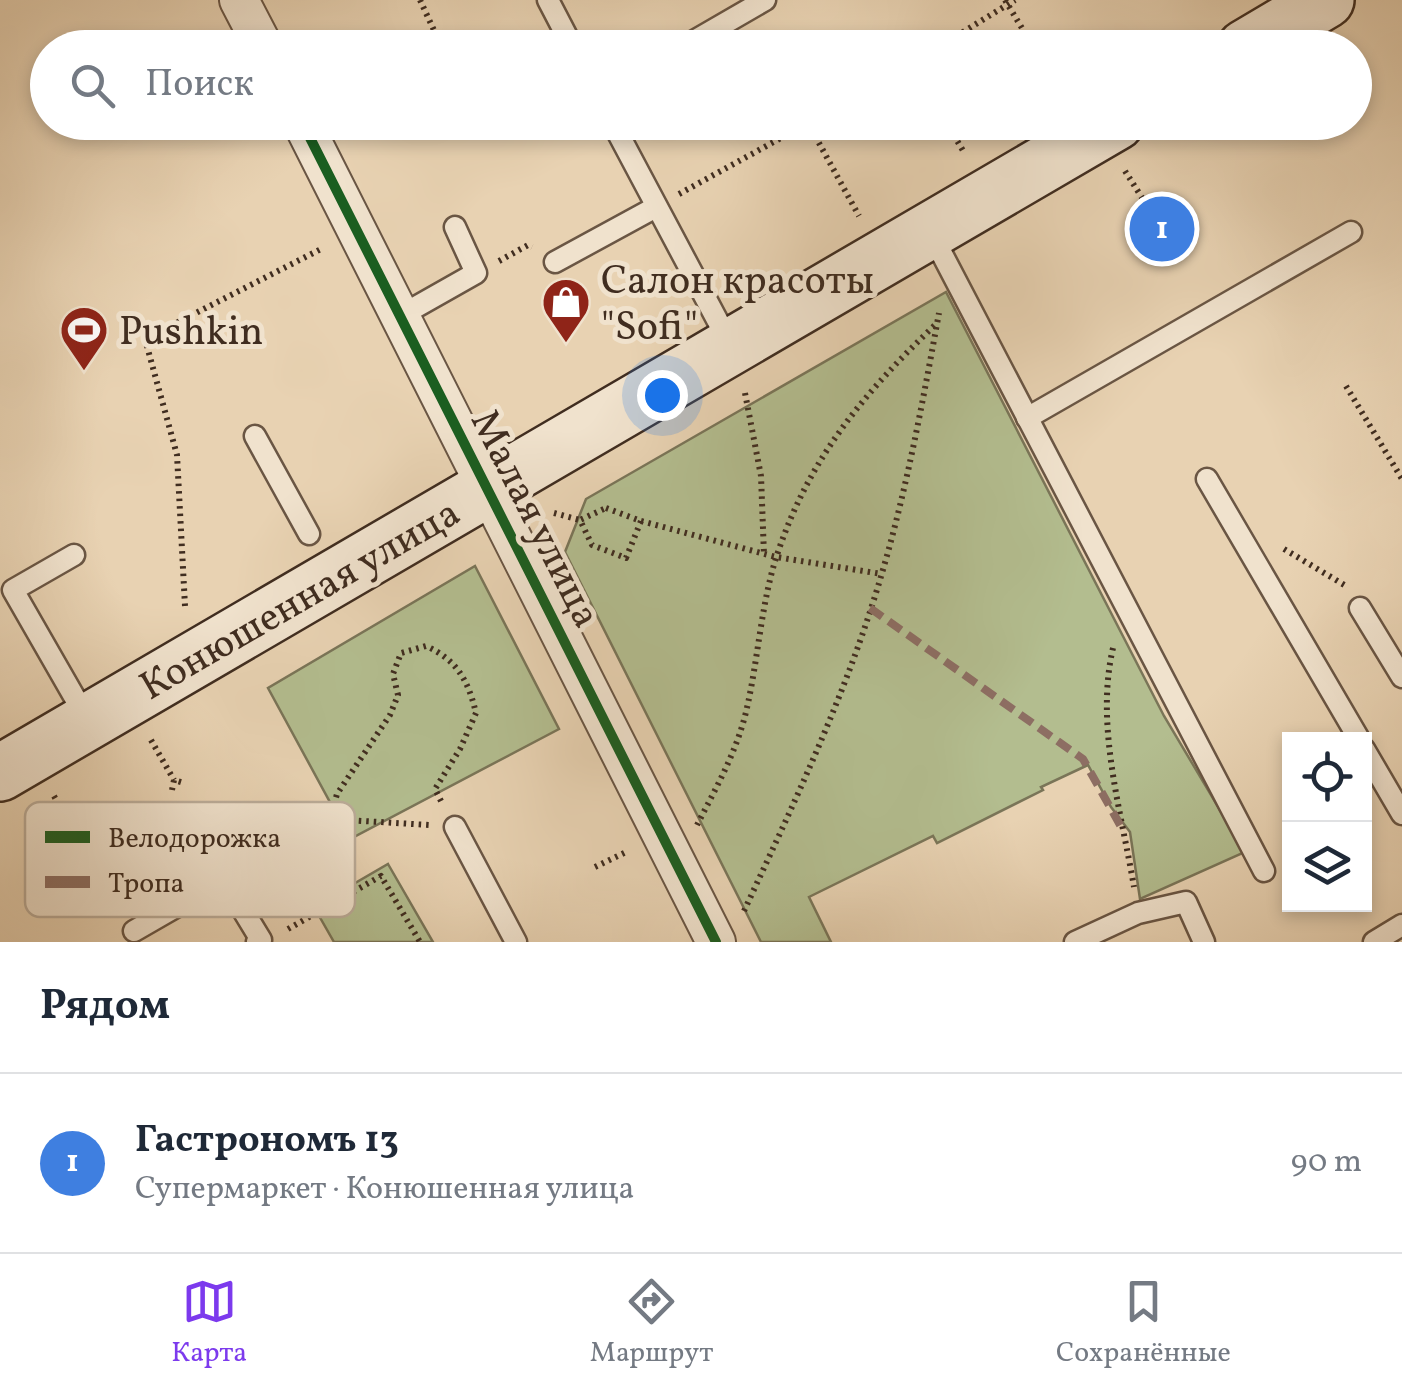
<!DOCTYPE html>
<html lang="ru">
<meta charset="utf-8">
<style>
body{margin:0;font-family:Vollkorn,serif;background:#f6f6f7;color:#1f2937}
.controls{position:absolute;right:30px;bottom:30px;display:grid;overflow:hidden;border-radius:0px;box-shadow:0 5px 15px #0003}
.controls button{width:90px;height:90px;display:grid;place-items:center;padding:0;border:0;border-bottom:2px solid #e0e1e3;background:#fff;color:#1f2937;font:50px sans-serif}
.you{position:absolute;left:662px;top:395px;width:35px;height:35px;margin:-25px;border:8px solid #fff;border-radius:50%;background:#1a73e8;box-shadow:0 0 0 15px #1a73e833}
.badge{display:grid;place-items:center;width:65px;height:65px;border-radius:50%;background:#7c3aed;color:#fff;font-size:32px;font-weight:700}
.pin{position:absolute;translate:-50% -50%;border:5px solid #fff;box-shadow:0 2px 10px #0006}
.list{margin:0;padding:0;list-style:none}
h2{display:flex;justify-content:space-between;align-items:center;height:130px;margin:0;padding:0 40px;font-size:42px}
h2 small{font-size:32px;font-weight:400;color:#747a83}
.list li{display:grid;grid-template-columns:65px 1fr auto;gap:30px;align-items:center;box-sizing:border-box;height:180px;padding:0 40px;border-top:2px solid #e0e1e3}
.list b{display:block;font-size:38px;white-space:nowrap}
.list p{margin:0;font-size:32px;white-space:nowrap;color:#747a83}
.list em{font-size:32px;font-style:normal;color:#747a83}
.icon{flex:none;width:55px;height:55px;fill:none;stroke:currentColor;stroke-width:2;stroke-linecap:round;stroke-linejoin:round}
.map{position:relative;flex:none;width:1402px;height:942px;overflow:hidden}
.search{position:absolute;background:#fff;box-shadow:0 5px 15px #0003;left:30px;right:30px;top:30px;height:110px;display:flex;align-items:center;gap:25px;box-sizing:border-box;padding:0 35px;border-radius:55px;color:#747a83;font-size:38px}
.sheet{height:310px;background:#fff}
nav{display:flex;justify-content:space-around;align-items:center;box-sizing:border-box;height:140px;border-top:2px solid #e0e1e3;background:#fff;font-size:28px;color:#747a83}
nav a{display:grid;justify-items:center;gap:5px}
nav .on{color:#7c3aed}
.map>svg:first-child{display:block}
.green{fill:#b3bd8f;stroke:#7a7558;stroke-width:2.5}
.lines{fill:none;stroke-linecap:round;stroke-linejoin:round}
.service-casing{stroke:#6a5644;stroke-width:25}
.minor-casing{stroke:#6a5644;stroke-width:42}
.secondary-casing{stroke:#402d20;stroke-width:60}
.path{stroke:#402d20;stroke-width:6;stroke-dasharray:2.5 5;stroke-linecap:butt}
.service{stroke:#f0e2cd;stroke-width:20}
.minor{stroke:#f0e2cd;stroke-width:38}
.secondary{stroke:#f0e2cd;stroke-width:55}
.quiet{stroke:#8d6e63;stroke-width:8;stroke-dasharray:15 8;stroke-linecap:butt}
.cycleway-casing{stroke:#f0e2cd;stroke-width:16}
.cycleway{stroke:#1b5e20;stroke-width:10}
.labels{text-anchor:middle;stroke-width:10;stroke-linejoin:round;paint-order:stroke}
.poi-label{font-size:40px;fill:#402d20;stroke:#f0e2cd;text-anchor:start}
.street-label{font-size:40px;fill:#402d20;stroke:#f0e2cd}
.key{fill:#f0e2cd;stroke:#bbac99;stroke-width:2.5}
.key-label{font-size:28px;fill:#402d20}
</style>
<div class="map">
<svg width="1402" height="942" viewBox="0 0 1402 942">
<rect width="100%" height="100%" fill="#e8d2b2"/>
<filter id="stains"><feTurbulence type="fractalNoise" baseFrequency=".002" numOctaves="4"/><feColorMatrix values="0 0 0 0 .2 0 0 0 0 .09 0 0 0 0 .02 0 0 0 .5 -.17"/></filter>
<radialGradient id="worn" r=".72"><stop offset=".6" stop-color="#630" stop-opacity="0"/><stop offset="1" stop-color="#630" stop-opacity=".3"/></radialGradient>
<g class="green">
<polygon points="946,292 1164,716 1245,852 1140,899 1130,832 1111,807 1088,765 1041,787 1043,790 937,843 933,836 809,897 831,942 761,942 565,552 586,499"/>
<polygon points="475,566 559,729 350,839 268,688"/>
<polygon points="388,864 433,942 334,942 314,907"/>
</g>
<g class="lines">
<g class="service-casing">
<g id="service">
<polyline points="548,0 573,48"/>
<polyline points="682,48 765,0"/>
<polyline points="612,122 731,346"/>
<polyline points="931,233 1264,871"/>
<polyline points="555,262 656,207"/>
<polyline points="400,316 476,273 455,227"/>
<polyline points="1027,418 1351,232"/>
<polyline points="255,436 309,534"/>
<polyline points="1207,479 1359,739"/>
<polyline points="74,555 13,590 87,719"/>
<polyline points="1360,608 1402,677"/>
<polyline points="1364,749 1402,814"/>
<polyline points="455,827 516,942"/>
<polyline points="224,879 261,940 257,942"/>
<polyline points="134,931 287,843"/>
<polyline points="1075,942 1138,913 1186,902 1204,942"/>
<polyline points="1374,942 1402,925"/>
</g>
</g>
<g class="minor-casing">
<g id="minor">
<polyline points="239,0 264,48"/>
<polyline points="302,122 716,942"/>
</g>
</g>
<g class="secondary-casing">
<g id="secondary">
<polyline points="1245,48 1326,0"/>
<polyline points="0,773 1116,122"/>
</g>
</g>
<g class="path">
<polyline points="420,0 438,39 424,46"/>
<polyline points="1005,0 1034,48"/>
<polyline points="937,48 1015,0"/>
<polyline points="946,122 965,154"/>
<polyline points="808,123 859,216"/>
<polyline points="1125,171 1162,229"/>
<polyline points="679,194 810,122"/>
<polyline points="499,261 528,245 532,247"/>
<polyline points="1346,386 1402,479"/>
<polyline points="745,393 761,476 764,555"/>
<polygon points="606,508 641,521 626,558 592,545 580,520"/>
<polyline points="554,513 580,520"/>
<polyline points="641,521 776,557 882,574"/>
<polyline points="1284,549 1346,586"/>
<polyline points="185,606 177,455 145,339 323,248"/>
<path d="M1113 648C1095 725 1121 810 1134 887"/>
<polyline points="151,740 174,780"/>
<polyline points="172,790 174,780 184,783"/>
<polyline points="54,796 70,824 59,829 70,849"/>
<path d="M330 819 337 794 390 715 398 695 393 674 401 653 426 646C457 660 468 680 476 713L460 749 435 789 442 803"/>
<path d="M697 825C716 788 736 753 746 712 758 662 761 603 777 555 809 458 864 393 936 324"/>
<polyline points="309,830 330,819 429,825"/>
<polyline points="595,867 626,852"/>
<path d="M744 911C795 801 848 690 882 573 907 488 923 400 939 313"/>
<polyline points="288,929 381,876 420,942"/>
</g>
<use href="#service" class="service"/>
<use href="#minor" class="minor"/>
<use href="#secondary" class="secondary"/>
<polyline class="quiet" points="870,608 1083,759 1124,832"/>
<g class="cycleway-casing">
<polyline id="cycleway" points="302,122 716,942"/>
</g>
<use href="#cycleway" class="cycleway"/>
</g>
<defs>
<g id="shop-pin" transform="scale(2.5)"><path d="M0 17L-7.5 6A9.5 9.5 0 1 1 7.5 6Z" fill="#8f2418" stroke="#f0e2cd"/><path d="M-5-2.5h2.3a2.7 3.5 0 0 1 5.4 0H5L5.5 6h-11ZM-1.5-2.5h3a1.5 2.3 0 0 0-3 0Z" fill="#fff"/></g>
<g id="stadium-pin" transform="scale(2.5)"><path d="M0 17L-7.5 6A9.5 9.5 0 1 1 7.5 6Z" fill="#8f2418" stroke="#f0e2cd"/><path d="M0-5a6.5 5 0 1 0 0 10a6.5 5 0 1 0 0-10ZM-3.5-1.8h7v3.6h-7Z" fill="#fff"/></g>
</defs>
<g fill-rule="evenodd">
<use href="#shop-pin" x="566" y="302"/>
<use href="#stadium-pin" x="84" y="330"/>
</g>
<g class="labels">
<g class="poi-label">
<text x="601" y="293">Салон красоты<tspan x="601" dy="46">"Sofi"</tspan></text>
<text x="119" y="344">Pushkin</text>
</g>
<g class="street-label">
<text transform="translate(537 518) rotate(63)" y="14">Малая улица</text>
<text transform="translate(299 598) rotate(-30)" y="14">Конюшенная улица</text>
</g>
</g>
<rect x="25" y="802" width="330" height="115" rx="15" class="key"/>
<rect x="45" y="831" width="45" height="12" fill="#1b5e20"/>
<rect x="45" y="876" width="45" height="12" fill="#8d6e63"/>
<g class="key-label">
<text x="108" y="847">Велодорожка</text>
<text x="108" y="892">Тропа</text>
</g>
<rect width="100%" height="100%" filter="url(#stains)"/>
<rect width="100%" height="100%" fill="url(#worn)"/>
</svg>
<div class="controls">
<button><svg class="icon" aria-label="locate" viewBox="0 0 24 24"><circle cx="12" cy="12" r="6"/><path d="M12 2v4M12 18v4M2 12h4M18 12h4"/></svg></button>
<button><svg class="icon" aria-label="layers" viewBox="0 0 24 24"><path d="M12 4l9 5-9 5-9-5zM3 14l9 5 9-5"/></svg></button>
</div>
<div class="you"></div>
<div class="pin badge" style="left:1162px;top:229px;background:#3f7fe0">1</div>
<div class="search"><svg class="icon" aria-label="search" viewBox="0 0 24 24"><circle cx="10" cy="10" r="6"/><path d="M15 15l6 6"/></svg>Поиск</div>
</div>
<section class="sheet">
<h2>Рядом<small></small></h2>
<ul class="list">
<li><span class="badge" style="background:#3f7fe0">1</span><div><b>Гастрономъ 13</b><p>Супермаркет · Конюшенная улица</p></div><em>90 m</em></li>
</ul>
</section>
<nav>
<a class="on"><svg class="icon" aria-label="map" viewBox="0 0 24 24"><path d="M3 6l6-2 6 2 6-2v14l-6 2-6-2-6 2zM9 4v14M15 6v14"/></svg>Карта</a>
<a><svg class="icon" aria-label="directions" viewBox="0 0 24 24"><path d="M12 3l9 9-9 9-9-9zM9 14v-3h6M13 9l2 2-2 2"/></svg>Маршрут</a>
<a><svg class="icon" aria-label="saved" viewBox="0 0 24 24"><path d="M7 4h10v16l-5-4-5 4z"/></svg>Сохранённые</a>
</nav>
